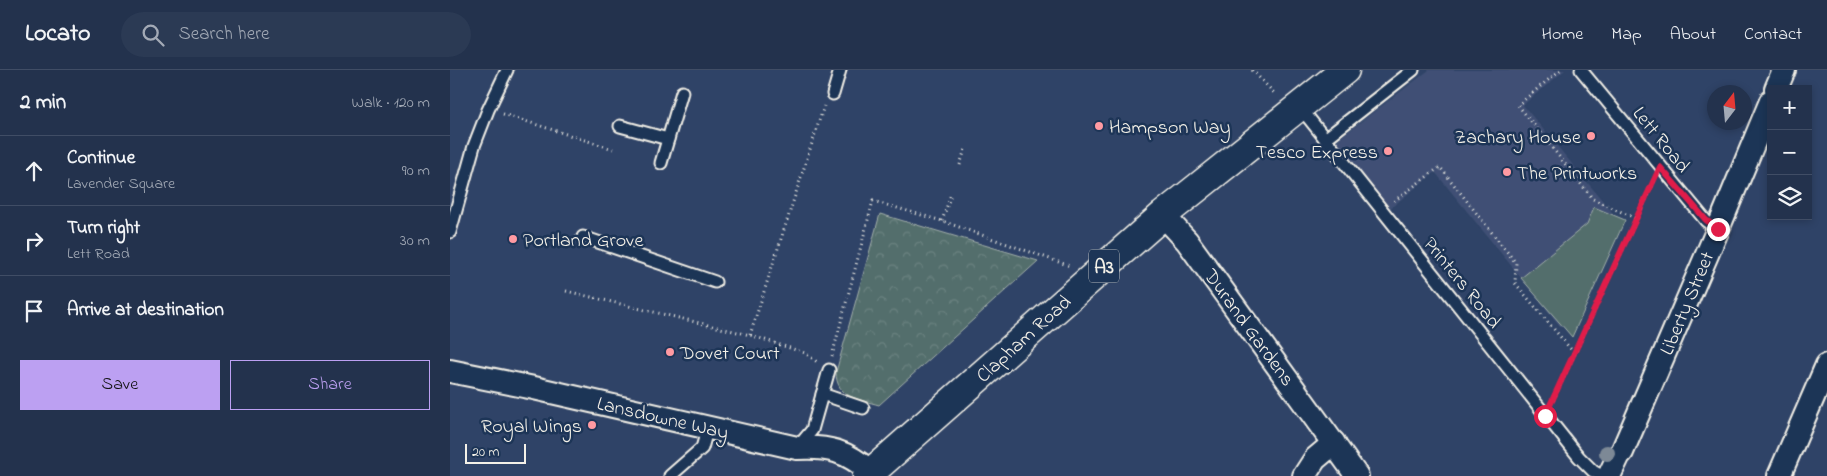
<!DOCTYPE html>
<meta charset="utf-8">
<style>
body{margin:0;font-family:"Indie Flower",sans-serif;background:#2b3a54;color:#f1f3f6}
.controls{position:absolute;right:15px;top:15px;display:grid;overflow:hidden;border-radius:0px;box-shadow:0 2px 8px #0003}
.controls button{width:45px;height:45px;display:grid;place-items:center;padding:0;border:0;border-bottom:1px solid #404d65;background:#23324d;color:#f1f3f6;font:25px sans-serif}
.compass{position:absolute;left:1257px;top:15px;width:45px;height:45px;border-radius:50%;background:#23324d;box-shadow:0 2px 8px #0003;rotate:16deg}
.scale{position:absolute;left:15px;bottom:12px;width:61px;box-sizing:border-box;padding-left:5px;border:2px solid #f4f1e8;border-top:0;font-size:14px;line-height:18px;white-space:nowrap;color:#f4f1e8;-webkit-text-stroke:4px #1d3557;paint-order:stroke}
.stop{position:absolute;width:15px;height:15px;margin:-11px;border:4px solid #e11d48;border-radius:50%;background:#fff}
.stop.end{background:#e11d48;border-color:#fff;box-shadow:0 1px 5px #0008}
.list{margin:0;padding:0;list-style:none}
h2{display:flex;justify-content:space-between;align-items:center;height:65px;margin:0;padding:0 20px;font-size:21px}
h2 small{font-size:16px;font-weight:400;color:#a3aab6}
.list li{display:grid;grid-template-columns:32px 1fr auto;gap:15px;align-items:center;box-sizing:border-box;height:70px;padding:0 20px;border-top:1px solid #404d65}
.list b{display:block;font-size:19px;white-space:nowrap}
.list p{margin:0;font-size:16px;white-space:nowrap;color:#a3aab6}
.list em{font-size:16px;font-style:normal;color:#a3aab6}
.actions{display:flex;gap:10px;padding:15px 20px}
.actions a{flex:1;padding:11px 0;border:1px solid #bca0f2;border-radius:0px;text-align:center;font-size:18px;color:#bca0f2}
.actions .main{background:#bca0f2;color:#111}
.icon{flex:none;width:28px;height:28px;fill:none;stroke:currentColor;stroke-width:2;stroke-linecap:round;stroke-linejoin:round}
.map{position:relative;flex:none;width:1377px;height:406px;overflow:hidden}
header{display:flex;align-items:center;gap:30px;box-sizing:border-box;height:70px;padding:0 25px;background:#23324d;border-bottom:1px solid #404d65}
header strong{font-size:24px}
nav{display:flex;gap:28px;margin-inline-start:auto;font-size:18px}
.search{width:350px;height:45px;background:#2b3a54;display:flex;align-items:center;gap:12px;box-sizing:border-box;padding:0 18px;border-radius:28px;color:#a3aab6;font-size:19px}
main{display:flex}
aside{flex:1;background:#23324d}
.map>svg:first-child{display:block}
.built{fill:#3f5074}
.green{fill:#536e6c;stroke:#a4b0aa}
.park{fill:url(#park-crowns);stroke:#a4b0aa}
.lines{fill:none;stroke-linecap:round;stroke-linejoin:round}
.service-casing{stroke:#f4f1e8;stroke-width:15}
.minor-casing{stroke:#f4f1e8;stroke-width:26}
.trunk-casing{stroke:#f4f1e8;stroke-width:31}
.path{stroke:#f4f1e8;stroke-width:3;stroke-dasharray:1 4;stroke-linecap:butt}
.service{stroke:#1d3557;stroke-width:11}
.minor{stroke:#1d3557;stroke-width:22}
.trunk{stroke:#1d3557;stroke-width:28}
.tree{fill:#7d8996}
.route{stroke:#e11d48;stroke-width:6}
.poi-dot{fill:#ff9aa2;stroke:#1d3557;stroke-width:2}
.labels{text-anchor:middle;stroke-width:5;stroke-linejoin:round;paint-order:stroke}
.shield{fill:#1d3557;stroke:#b4b9bc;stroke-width:1}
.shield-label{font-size:19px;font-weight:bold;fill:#f4f1e8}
.poi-label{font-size:20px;fill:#f4f1e8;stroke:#1d3557;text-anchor:start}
.street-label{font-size:20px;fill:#f4f1e8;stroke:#1d3557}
</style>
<header>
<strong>Locato</strong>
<div class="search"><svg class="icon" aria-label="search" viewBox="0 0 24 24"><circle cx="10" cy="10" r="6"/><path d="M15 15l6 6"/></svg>Search here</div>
<nav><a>Home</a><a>Map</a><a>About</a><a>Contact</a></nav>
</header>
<main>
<aside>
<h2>2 min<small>Walk · 120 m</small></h2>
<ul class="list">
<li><svg class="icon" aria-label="ahead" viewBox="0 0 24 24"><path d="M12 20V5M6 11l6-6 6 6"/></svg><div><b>Continue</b><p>Lavender Square</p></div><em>90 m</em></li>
<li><svg class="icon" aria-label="right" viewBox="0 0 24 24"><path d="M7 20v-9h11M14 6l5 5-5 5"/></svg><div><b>Turn right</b><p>Lett Road</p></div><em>30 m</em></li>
<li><svg class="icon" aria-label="arrive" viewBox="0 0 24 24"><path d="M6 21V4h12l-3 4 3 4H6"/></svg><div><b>Arrive at destination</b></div></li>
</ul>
<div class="actions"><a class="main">Save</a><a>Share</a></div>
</aside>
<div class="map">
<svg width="1377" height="406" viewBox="0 0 1377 406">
<defs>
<pattern id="park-crowns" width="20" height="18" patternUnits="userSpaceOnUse" patternTransform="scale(1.25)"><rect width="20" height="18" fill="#536e6c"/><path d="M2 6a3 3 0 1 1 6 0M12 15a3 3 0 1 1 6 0" fill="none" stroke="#6c8381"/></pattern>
</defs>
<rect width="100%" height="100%" fill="#2f4367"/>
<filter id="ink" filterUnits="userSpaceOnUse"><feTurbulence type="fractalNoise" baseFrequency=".02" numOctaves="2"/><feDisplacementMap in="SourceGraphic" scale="10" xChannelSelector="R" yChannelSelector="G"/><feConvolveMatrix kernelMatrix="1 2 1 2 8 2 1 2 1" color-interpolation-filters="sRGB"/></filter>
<g filter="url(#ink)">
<polygon class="built" points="979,0 1115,0 1073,35 1162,142 1111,257 985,102 932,145 875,79"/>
<polygon class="green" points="1144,137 1175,150 1122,267 1071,208 1137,154"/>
<path class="park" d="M430 144 588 191 429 335C409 329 386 328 386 302Z"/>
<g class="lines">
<g class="service-casing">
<g id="service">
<polyline points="1131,0 1256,151 1268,159"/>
<polyline points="383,24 390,0"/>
<polyline points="849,36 1129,387 1143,401 1152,406"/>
<polyline points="170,56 218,69"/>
<polyline points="875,69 963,0"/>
<polyline points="211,93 232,22"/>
<polyline points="0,162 24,76 38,40 57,0"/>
<polyline points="133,167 265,212"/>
<polyline points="372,324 413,338"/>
<polyline points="347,378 362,360 379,300"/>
<polyline points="220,406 252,378 258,357"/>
</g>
</g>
<g class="minor-casing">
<g id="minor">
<polyline points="1326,19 1334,0"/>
<polyline points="713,145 737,171 907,406"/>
<path d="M0 301 84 318 347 378C379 376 396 381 421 402"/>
<polyline points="854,406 865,389 884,373"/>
<polyline points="1159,406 1169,385 1172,382 1268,159 1321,31"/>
<polyline points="1329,406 1377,295"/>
</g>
</g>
<g class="trunk-casing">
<polyline id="trunk" points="417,406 713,145 895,0"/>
</g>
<g class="path">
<polyline points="802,0 826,25"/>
<polyline points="1110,0 1068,35 1143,129 1187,149"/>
<polyline points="53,44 163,79"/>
<polyline points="510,95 516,76"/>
<polyline points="944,131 990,97 1066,193 1065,213 1124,283"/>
<polyline points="492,151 501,124"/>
<polyline points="116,221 300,265 355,283 367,292"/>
<polyline points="300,265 374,36"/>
<polyline points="382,286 423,131 492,151 620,196"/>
<polyline points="1103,330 1204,111"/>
</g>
<use href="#service" class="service"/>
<use href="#minor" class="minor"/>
<use href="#trunk" class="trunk"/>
</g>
<circle class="tree" cx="1157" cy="383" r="8"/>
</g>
<g class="lines" filter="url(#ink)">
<polyline class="route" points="1095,346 1210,97 1256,150 1268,159"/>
</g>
<g class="poi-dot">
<circle cx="649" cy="56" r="5"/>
<circle cx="1141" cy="66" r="5"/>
<circle cx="938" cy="81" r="5"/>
<circle cx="1057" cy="102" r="5"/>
<circle cx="63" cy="169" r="5"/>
<circle cx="220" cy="282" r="5"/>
<circle cx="142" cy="355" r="5"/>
</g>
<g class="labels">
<rect class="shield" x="639" y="179.5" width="30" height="33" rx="4"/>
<g class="shield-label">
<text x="654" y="203">A3</text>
</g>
<g class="poi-label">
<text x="659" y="63">Hampson Way</text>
<text x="1131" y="73" text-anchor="end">Zachary House</text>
<text x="928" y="88" text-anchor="end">Tesco Express</text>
<text x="1067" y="109">The Printworks</text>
<text x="73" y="176">Portland Grove</text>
<text x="230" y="289">Dovet Court</text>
<text x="132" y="362" text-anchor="end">Royal Wings</text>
</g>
<g class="street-label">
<text transform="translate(1212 69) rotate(51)" y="7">Lett Road</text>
<text transform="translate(1013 212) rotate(51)" y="7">Printers Road</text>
<text transform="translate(1236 233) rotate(-67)" y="7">Liberty Street</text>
<text transform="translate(800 257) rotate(54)" y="7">Durand Gardens</text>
<text transform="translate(573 268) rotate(-42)" y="7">Clapham Road</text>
<text transform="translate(213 347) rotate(13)" y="7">Lansdowne Way</text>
</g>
</g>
</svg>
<div class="controls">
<button>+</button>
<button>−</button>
<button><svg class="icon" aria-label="layers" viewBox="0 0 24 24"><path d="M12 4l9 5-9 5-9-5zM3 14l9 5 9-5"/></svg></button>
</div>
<svg class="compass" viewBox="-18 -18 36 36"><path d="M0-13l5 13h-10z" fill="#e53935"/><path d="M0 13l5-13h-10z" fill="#a3aab6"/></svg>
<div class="scale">20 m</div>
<div class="stop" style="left:1095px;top:346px"></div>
<div class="stop end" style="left:1268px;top:159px"></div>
</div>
</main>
